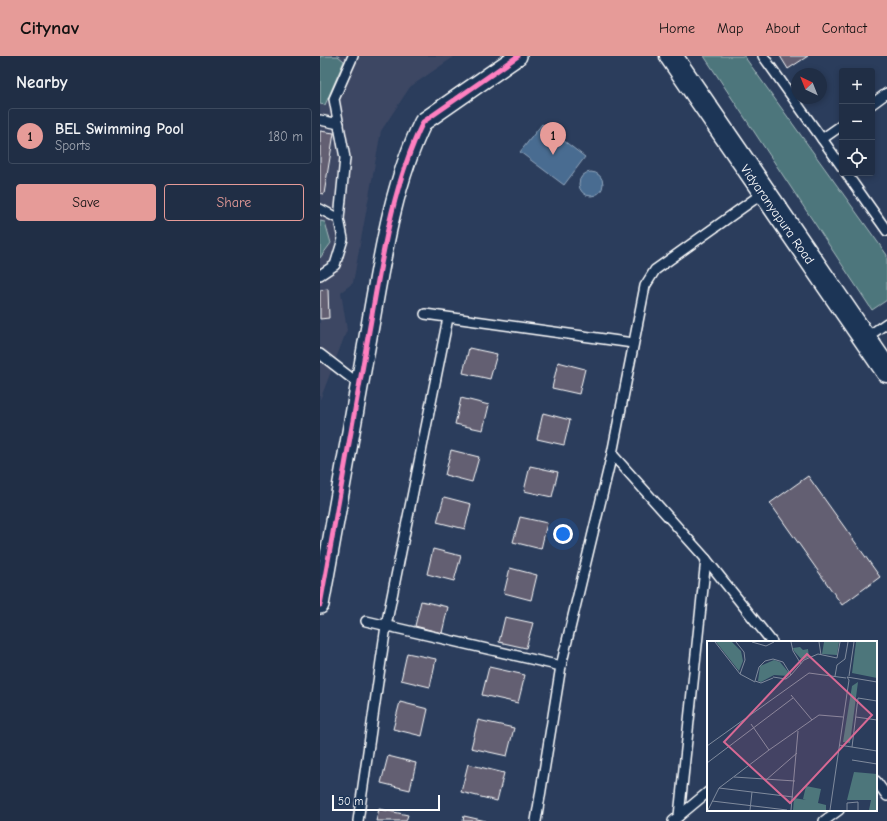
<!DOCTYPE html>
<meta charset="utf-8">
<style>
body{margin:0;font-family:"Comic Neue",sans-serif;background:#28364c;color:#f1f3f6}
.controls{position:absolute;right:12px;top:12px;display:grid;overflow:hidden;border-radius:4px;box-shadow:0 2px 6px #0003}
.controls button{width:36px;height:36px;display:grid;place-items:center;padding:0;border:0;border-bottom:1px solid #3d4a5e;background:#202e45;color:#f1f3f6;font:20px sans-serif}
.compass{position:absolute;left:471px;top:12px;width:36px;height:36px;border-radius:50%;background:#202e45;box-shadow:0 2px 6px #0003;rotate:317deg}
.scale{position:absolute;left:12px;bottom:10px;width:108px;box-sizing:border-box;padding-left:4px;border:2px solid #fff;border-top:0;font-size:11px;line-height:14px;white-space:nowrap;color:#fff;-webkit-text-stroke:3px #1d3557;paint-order:stroke}
.you{position:absolute;left:243px;top:478px;width:14px;height:14px;margin:-10px;border:3px solid #fff;border-radius:50%;background:#1a73e8;box-shadow:0 0 0 6px #1a73e833}
.badge{display:grid;place-items:center;width:26px;height:26px;border-radius:50%;background:#e69b98;color:#111;font-size:13px;font-weight:700}
.pin{position:absolute;translate:-50% -33px;filter:drop-shadow(0 1px 2px #0008)}
.pin::after{content:'';position:absolute;top:21px;width:14px;height:12px;background:inherit;clip-path:polygon(0 0,100% 0,50% 100%)}
.list{margin:0;padding:0;list-style:none}
h2{display:flex;justify-content:space-between;align-items:center;height:52px;margin:0;padding:0 16px;font-size:17px}
h2 small{font-size:13px;font-weight:400;color:#a2a8b3}
.list li{display:grid;grid-template-columns:26px 1fr auto;gap:12px;align-items:center;box-sizing:border-box;height:56px;margin:0 8px 8px;padding:0 8px;border:1px solid #3d4a5e;border-radius:4px}
.list b{display:block;font-size:15px;white-space:nowrap}
.list p{margin:0;font-size:13px;white-space:nowrap;color:#a2a8b3}
.list em{font-size:13px;font-style:normal;color:#a2a8b3}
.actions{display:flex;gap:8px;padding:12px 16px}
.actions a{flex:1;padding:9px 0;border:1px solid #e69b98;border-radius:4px;text-align:center;font-size:14px;color:#e69b98}
.actions .main{background:#e69b98;color:#111}
.icon{flex:none;width:22px;height:22px;fill:none;stroke:currentColor;stroke-width:2;stroke-linecap:round;stroke-linejoin:round}
.map{position:relative;flex:none;width:567px;height:765px;overflow:hidden}
header{display:flex;align-items:center;gap:24px;box-sizing:border-box;height:56px;padding:0 20px;background:#e69b98;color:#111}
header strong{font-size:19px}
nav{display:flex;gap:22px;margin-inline-start:auto;font-size:14px}
main{display:flex}
aside{flex:1;background:#202e45}
.map>svg:first-child{display:block}
.built{fill:#3c4763}
.green{fill:#4d767b;stroke:#a6babd}
.water{fill:#4a6c91;stroke:#92a7bd}
.building{fill:#635f72;stroke:#fff}
.lines{fill:none;stroke-linecap:round;stroke-linejoin:round}
.lane-casing{stroke:#fff;stroke-width:12}
.street-casing{stroke:#fff;stroke-width:20}
.secondary-casing{stroke:#fff;stroke-width:25}
.lane{stroke:#1d3557;stroke-width:9}
.street{stroke:#1d3557;stroke-width:17}
.secondary{stroke:#1d3557;stroke-width:22}
.cycleway-casing{stroke:#1d3557;stroke-width:8}
.cycleway{stroke:#ff80c0;stroke-width:5}
.labels{text-anchor:middle;stroke-width:3.5;stroke-linejoin:round;paint-order:stroke}
.street-label{font-size:13px;fill:#fff;stroke:#1d3557}
.inset-road{fill:none;stroke:#808b9d;stroke-width:1}
.view{fill:#d76994;fill-opacity:0.15;stroke:#d76994;stroke-width:2}
.inset-edge{fill:none;stroke:#fff;stroke-width:2}
</style>
<header>
<strong>Citynav</strong>
<nav><a>Home</a><a>Map</a><a>About</a><a>Contact</a></nav>
</header>
<main>
<aside>
<h2>Nearby<small></small></h2>
<ul class="list">
<li><span class="badge">1</span><div><b>BEL Swimming Pool</b><p>Sports</p></div><em>180 m</em></li>
</ul>
<div class="actions"><a class="main">Save</a><a>Share</a></div>
</aside>
<div class="map">
<svg width="567" height="765" viewBox="0 0 567 765">
<rect width="100%" height="100%" fill="#2b3d5c"/>
<filter id="ink" filterUnits="userSpaceOnUse"><feTurbulence type="fractalNoise" baseFrequency=".025" numOctaves="2"/><feDisplacementMap in="SourceGraphic" scale="8" xChannelSelector="R" yChannelSelector="G"/><feConvolveMatrix kernelMatrix="1 2 1 2 8 2 1 2 1" color-interpolation-filters="sRGB"/></filter>
<g filter="url(#ink)">
<polygon class="built" points="0,0 135,0 90,31 61,75 33,227 21,236 27,274 0,344"/>
<g class="green">
<polygon points="0,0 18,0 24,5 5,49 0,48"/>
<polygon points="384,0 424,0 567,199 567,244 552,254"/>
<polygon points="0,165 5,166 11,187 0,202"/>
</g>
<g class="water">
<polygon points="222,68 265,101 244,129 200,96"/>
<circle cx="271" cy="128" r="12"/>
</g>
<g class="building">
<polygon points="460,0 488,0 468,13"/>
<polygon points="0,75 14,77 4,138 0,137"/>
<polygon points="8,233 9,262 0,263 0,234"/>
<polygon points="149,292 177,298 170,323 143,317"/>
<polygon points="238,306 265,313 259,338 232,332"/>
<polygon points="141,342 169,349 163,374 135,368"/>
<polygon points="223,357 250,364 244,389 217,383"/>
<polygon points="131,394 159,401 152,426 125,419"/>
<polygon points="210,410 238,416 232,441 204,435"/>
<polygon points="488,420 560,521 522,549 450,447"/>
<polygon points="124,441 151,448 145,473 117,466"/>
<polygon points="200,461 227,467 221,493 193,486"/>
<polygon points="113,493 141,500 134,525 107,518"/>
<polygon points="190,512 217,519 211,544 184,537"/>
<polygon points="101,545 128,551 122,577 95,570"/>
<polygon points="185,561 213,567 206,592 179,586"/>
<polygon points="87,597 116,603 110,631 81,624"/>
<polygon points="169,611 205,619 198,647 162,639"/>
<polygon points="80,646 108,653 102,680 73,673"/>
<polygon points="158,664 194,672 187,700 151,692"/>
<polygon points="68,700 96,707 90,734 61,727"/>
<polygon points="148,708 184,717 177,745 141,736"/>
<polygon points="59,753 88,759 86,765 56,765"/>
<polygon points="144,760 166,765 143,765"/>
</g>
<g class="lines">
<g class="lane-casing">
<g id="lane">
<polyline points="443,0 522,111"/>
<polyline points="552,48 567,37"/>
<polyline points="0,64 19,68"/>
<polyline points="502,83 522,69"/>
<polyline points="526,117 567,175"/>
<polyline points="0,153 19,163 23,183 15,209 0,219"/>
<polyline points="19,163 25,102 14,43 33,0"/>
<polyline points="105,258 313,287"/>
<polyline points="544,283 567,267"/>
<polyline points="0,298 39,328"/>
<polyline points="292,398 386,503 452,586"/>
<polyline points="46,565 241,610"/>
<polyline points="556,725 567,740"/>
<polyline points="359,760 386,503"/>
<polyline points="38,765 66,570 128,262"/>
<polyline points="216,765 241,610 292,398 325,230 335,214 443,137"/>
<polyline points="353,765 388,736"/>
<polyline points="504,765 519,754"/>
</g>
</g>
<g class="street-casing">
<path id="street" d="M0 549C16 460 32 371 48 281 61 209 71 132 103 66L198 0"/>
</g>
<g class="secondary-casing">
<polyline id="secondary" points="351,0 567,315"/>
</g>
<use href="#lane" class="lane"/>
<use href="#street" class="street"/>
<use href="#secondary" class="secondary"/>
<g class="cycleway-casing">
<path id="cycleway" d="M0 549C16 460 32 371 48 281 61 209 71 132 103 66L198 0"/>
</g>
<use href="#cycleway" class="cycleway"/>
</g>
</g>
<g class="labels">
<g class="street-label">
<text transform="translate(458 158) rotate(55)" y="5">Vidyaranyapura Road</text>
</g>
</g>
<g transform="translate(387 585)">
<rect width="170" height="170" fill="#2b3d5c"/>
<path d="M9 1H25L34 10 36 20 32 30ZM117 1H132L130 14 115 13ZM149 1H170V37L145 32ZM93 6 96 9 101 8 102 16 95 19 87 10 86 7ZM67 19 73 21 82 32 81 35 67 34 54 41 51 40 53 25ZM151 41 143 102 136 101 145 45ZM147 131 170 133V169H162L164 159H140ZM99 145 114 148 111 162 119 164V169H86L87 157 99 159 96 158Z" fill="#4d767b"/>
<path class="inset-road" d="M8 1 33 33M29 1 37 11 38 19 33 33 48 41M45 1 59 5 67 1M84 1 86 10 94 23M112 1 114 14M84 34 97 19 111 13 130 17 133 1M128 35 130 24 138 18 141 1M142 35 147 1M66 36 79 38 84 34 76 21 66 18 58 20 52 26 48 40 54 42 66 37M84 54 105 79M149 76 170 79M44 83 62 109M132 104 170 110M0 105 102 32 139 37M145 106 151 57 170 60M145 119 170 123M0 122 86 57M27 136 88 140M59 139 90 112M12 147 86 156M5 160 80 169M1 169 12 147 62 109 112 74 136 76M43 169 45 151M84 169 91 90M123 169 142 39 140 36 170 41M140 169V162L151 161V169"/>
<path class="view" d="M100 13 165 74 83 162 17 101Z"/>
<rect width="170" height="170" class="inset-edge"/>
</g>
</svg>
<div class="controls">
<button>+</button>
<button>−</button>
<button><svg class="icon" aria-label="locate" viewBox="0 0 24 24"><circle cx="12" cy="12" r="6"/><path d="M12 2v4M12 18v4M2 12h4M18 12h4"/></svg></button>
</div>
<svg class="compass" viewBox="-18 -18 36 36"><path d="M0-13l5 13h-10z" fill="#e53935"/><path d="M0 13l5-13h-10z" fill="#a2a8b3"/></svg>
<div class="scale">50 m</div>
<div class="you"></div>
<div class="pin badge" style="left:233px;top:99px">1</div>
</div>
</main>
